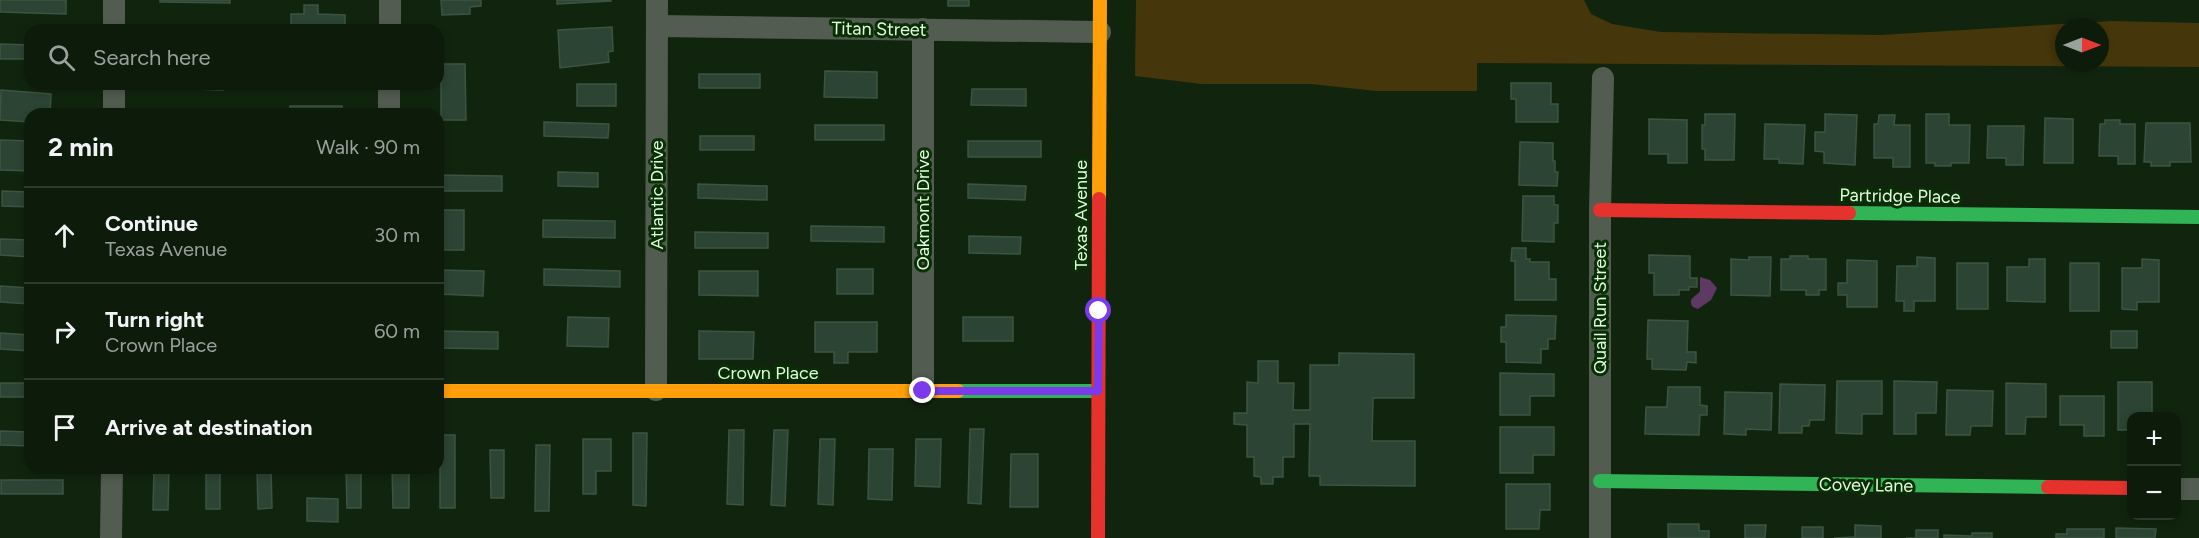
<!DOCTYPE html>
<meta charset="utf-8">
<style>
body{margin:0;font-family:Figtree,sans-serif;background:#162513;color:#f1f3f6}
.controls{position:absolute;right:18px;bottom:18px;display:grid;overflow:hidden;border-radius:12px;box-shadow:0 3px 9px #0003}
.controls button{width:54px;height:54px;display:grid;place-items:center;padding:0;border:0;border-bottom:2px solid #2d3a2b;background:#0d1c0a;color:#f1f3f6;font:30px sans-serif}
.compass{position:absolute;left:2055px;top:18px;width:54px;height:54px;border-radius:50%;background:#0d1c0a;box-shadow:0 3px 9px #0003;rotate:90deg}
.stop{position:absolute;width:18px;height:18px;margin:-14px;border:4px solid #7c3aed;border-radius:50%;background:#fff}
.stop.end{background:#7c3aed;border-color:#fff;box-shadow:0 2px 6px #0008}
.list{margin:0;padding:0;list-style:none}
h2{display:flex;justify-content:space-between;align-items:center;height:78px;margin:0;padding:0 24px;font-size:26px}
h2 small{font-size:20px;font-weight:400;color:#9aa19c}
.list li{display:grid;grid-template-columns:39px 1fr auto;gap:18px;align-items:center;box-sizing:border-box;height:96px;padding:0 24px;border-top:2px solid #2d3a2b}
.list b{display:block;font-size:22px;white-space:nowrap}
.list p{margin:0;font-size:20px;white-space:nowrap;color:#9aa19c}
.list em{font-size:20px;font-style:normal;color:#9aa19c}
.icon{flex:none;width:33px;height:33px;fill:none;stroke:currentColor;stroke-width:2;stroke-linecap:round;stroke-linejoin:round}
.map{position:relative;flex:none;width:2199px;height:538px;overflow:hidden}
.search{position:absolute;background:#0d1c0a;box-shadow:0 3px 9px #0003;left:24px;top:24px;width:420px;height:66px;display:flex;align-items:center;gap:15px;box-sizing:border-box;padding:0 21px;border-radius:18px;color:#9aa19c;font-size:22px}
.panel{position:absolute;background:#0d1c0a;box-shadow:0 3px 9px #0003;left:24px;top:108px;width:420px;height:366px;border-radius:18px}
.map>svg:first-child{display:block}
.green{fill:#46360b;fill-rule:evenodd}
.water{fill:#5d3963}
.building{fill:#2c4433;stroke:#3c5443;stroke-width:1.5}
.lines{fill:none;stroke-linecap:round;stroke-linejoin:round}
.street{stroke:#525c50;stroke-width:22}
.fast{stroke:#30b455;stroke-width:14}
.slow{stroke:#ff9f0a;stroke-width:14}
.jam{stroke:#e5322d;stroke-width:14}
.route{stroke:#7c3aed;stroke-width:8}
.labels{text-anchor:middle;stroke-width:6;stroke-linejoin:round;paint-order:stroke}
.street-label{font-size:18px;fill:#e0fbdc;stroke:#0a2e05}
</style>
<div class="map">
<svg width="2199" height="538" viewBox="0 0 2199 538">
<rect width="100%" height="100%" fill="#11250e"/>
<path class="green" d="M1136 0H1584L1591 14 1612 24 1661 32 1880 35 2112 21 2199 23V67L1477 63V91H1376L1311 84H1202L1135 76ZM2064 27H2100V63H2064Z"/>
<path class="water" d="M1700 277 1710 280 1717 288 1711 300 1698 309 1693 307C1687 298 1696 297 1700 291Z"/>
<g class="building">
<polygon points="0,0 66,0 66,14 0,12"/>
<polygon points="160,0 230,0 230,3 160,2"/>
<polygon points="441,0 481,0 481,6 470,7 470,14 442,15"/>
<polygon points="557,0 611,0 611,1 557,4"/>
<rect x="948" y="0" width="21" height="6"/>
<polygon points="304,5 318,5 318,14 345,15 345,30 291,30 291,14 304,14"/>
<polygon points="612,27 613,51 608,52 609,62 560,68 558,30"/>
<polygon points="0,44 30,45 30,59 0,59"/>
<polygon points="441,64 465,64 466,120 441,120"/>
<polygon points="825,71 877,72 877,98 824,97"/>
<rect x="699" y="74" width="61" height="14"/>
<polygon points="1511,83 1551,83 1551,104 1558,104 1558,122 1516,122 1516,99 1511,99"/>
<polygon points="162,84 224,84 223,90 162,88"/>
<rect x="577" y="84" width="39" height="22"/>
<polygon points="972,89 1026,89 1026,106 971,105"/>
<polygon points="1,90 51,94 50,114 30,114 30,122 0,120"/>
<rect x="290" y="106" width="52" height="8"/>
<polygon points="1705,114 1735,114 1734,160 1705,160 1705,149 1702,149 1702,125 1705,125"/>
<polygon points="1825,114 1857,115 1855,165 1824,163 1824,152 1815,151 1815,132 1825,132"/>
<polygon points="1926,114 1949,114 1949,125 1970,125 1969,163 1951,163 1951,166 1935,166 1935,163 1926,163"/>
<polygon points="1879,115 1895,115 1894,125 1910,125 1910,167 1893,167 1893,158 1874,158 1874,124 1878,124"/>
<polygon points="2045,118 2073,119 2073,163 2044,163"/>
<polygon points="1649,119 1687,120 1687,163 1668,163 1668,154 1649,154"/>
<polygon points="2105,120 2120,120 2120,124 2135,124 2135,164 2118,164 2118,156 2099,156 2100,124 2105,124"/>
<polygon points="544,122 609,124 608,138 544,136"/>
<polygon points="2146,123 2190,123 2191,162 2170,162 2170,166 2151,166 2151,162 2144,162"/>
<polygon points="1765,124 1805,125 1803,164 1779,163 1779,159 1764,159"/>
<rect x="815" y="125" width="69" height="15"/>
<polygon points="1988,126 2024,126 2023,165 2006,165 2006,158 1987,158"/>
<rect x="700" y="136" width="54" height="14"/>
<polygon points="0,140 30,141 30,171 0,170"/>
<rect x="968" y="141" width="73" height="16"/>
<polygon points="1520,142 1553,143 1553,161 1555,161 1555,172 1558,172 1557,186 1519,185"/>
<polygon points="558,172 598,173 598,187 558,186"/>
<polygon points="438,175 502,176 502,191 438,191"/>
<polygon points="698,184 767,186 767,200 698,198"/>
<polygon points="968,184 1026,186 1025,200 968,198"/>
<polygon points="2,191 30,192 30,207 2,206"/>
<polygon points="1523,196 1554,196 1554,205 1558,205 1558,223 1554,223 1554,242 1522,241"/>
<polygon points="441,210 464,210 464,250 440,250"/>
<polygon points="543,220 615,221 615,238 543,237"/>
<polygon points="811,226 884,227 884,242 811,241"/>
<polygon points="695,232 768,233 768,248 695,248"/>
<polygon points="969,236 1021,237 1020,254 969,253"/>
<polygon points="0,239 30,240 30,257 0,255"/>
<polygon points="1512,248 1526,248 1526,259 1530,259 1530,262 1549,262 1549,279 1556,279 1556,300 1515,300 1515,261 1511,261"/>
<polygon points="1649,255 1690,256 1690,278 1697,278 1697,287 1689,287 1689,290 1679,290 1679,295 1654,295 1654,273 1649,273"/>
<polygon points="1790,256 1808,256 1808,259 1826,259 1826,290 1819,290 1819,295 1806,295 1806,290 1781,290 1781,259 1790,259"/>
<polygon points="1749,257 1771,257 1770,296 1731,295 1731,259 1749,260"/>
<polygon points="1917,257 1935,258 1935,301 1914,301 1914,311 1904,311 1904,301 1896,301 1897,266 1917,266"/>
<polygon points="2029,259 2045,259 2045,302 2007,301 2007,267 2029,267"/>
<polygon points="2142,259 2159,260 2159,302 2137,302 2137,310 2122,309 2122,268 2142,268"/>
<polygon points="1847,260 1877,261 1877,307 1847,307 1847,295 1838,295 1838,283 1847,283"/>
<rect x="1957" y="263" width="31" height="46"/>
<rect x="2070" y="263" width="29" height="48"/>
<polygon points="544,269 620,271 620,287 544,285"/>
<rect x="837" y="269" width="36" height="25"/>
<polygon points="438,270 484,271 483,296 438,294"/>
<polygon points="699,271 758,271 758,296 699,295"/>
<polygon points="0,286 30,288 30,304 0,302"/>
<polygon points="1506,315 1556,316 1555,339 1548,339 1548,349 1541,349 1541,363 1506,362 1506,342 1501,342 1501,327 1506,327"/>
<polygon points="568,317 609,318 608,347 567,346"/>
<rect x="963" y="317" width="50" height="24"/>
<polygon points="1648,320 1688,321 1687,352 1696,352 1696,363 1687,362 1686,370 1652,369 1652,359 1647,359"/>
<polygon points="815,322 877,322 877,352 848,352 848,363 834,363 834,352 815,352"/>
<polygon points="438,331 498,332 498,349 438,348"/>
<polygon points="699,331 754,332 753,359 699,359"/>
<rect x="2111" y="331" width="26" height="17"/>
<polygon points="0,333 30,335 30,351 0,349"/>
<polygon points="1339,353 1414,354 1414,398 1373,398 1372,441 1415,441 1415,486 1320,485 1320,476 1309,476 1310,424 1294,424 1294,457 1283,457 1283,477 1273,477 1273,484 1261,484 1261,477 1254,476 1254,457 1247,457 1247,425 1234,424 1234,413 1247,413 1247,382 1258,383 1258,361 1278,361 1278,383 1294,383 1293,410 1310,410 1310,365 1339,365"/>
<polygon points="1500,373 1554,374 1554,396 1530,396 1530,415 1500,415"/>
<polygon points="1837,381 1882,381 1882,414 1862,414 1862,434 1836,433"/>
<polygon points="1894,381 1937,382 1936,413 1916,413 1916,434 1894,434"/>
<polygon points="2118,382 2152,382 2152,416 2132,416 2132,436 2129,436 2129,430 2118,430"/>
<rect x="0" y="383" width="30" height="14"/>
<polygon points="2006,383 2046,384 2046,417 2026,417 2025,434 2006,434"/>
<polygon points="1780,384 1825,385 1824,420 1810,420 1809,426 1802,426 1802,433 1779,433"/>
<polygon points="1668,387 1700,387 1700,405 1707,406 1707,415 1700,415 1699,435 1645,434 1646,407 1667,407"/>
<polygon points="1947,390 1993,391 1992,426 1971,426 1970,435 1946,435"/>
<polygon points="1725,392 1772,393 1771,430 1746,429 1746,435 1724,434"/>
<polygon points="2060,396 2104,396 2104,436 2084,436 2084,425 2060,425"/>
<polygon points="1500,427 1554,427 1554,455 1533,455 1533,473 1500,473"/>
<polygon points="970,429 984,429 981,504 968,503"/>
<polygon points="729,430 744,430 743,505 727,504"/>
<polygon points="774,430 788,430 785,506 771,505"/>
<polygon points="0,431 30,432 30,446 0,445"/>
<polygon points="633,433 647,433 646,506 633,505"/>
<rect x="440" y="435" width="15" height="73"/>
<polygon points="583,439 611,439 611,471 596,471 596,494 583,494"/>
<polygon points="820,439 835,439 833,505 818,504"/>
<polygon points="916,439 941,439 940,487 915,486"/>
<polygon points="536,445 550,445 549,511 535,511"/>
<polygon points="869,449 893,449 892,500 868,499"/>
<polygon points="490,450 504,450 504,498 491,498"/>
<polygon points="1011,454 1038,454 1038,507 1010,507"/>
<polygon points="154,468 169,468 168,510 153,510"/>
<rect x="206" y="468" width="14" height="41"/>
<polygon points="257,468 271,468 272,508 258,509"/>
<polygon points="346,468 361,468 361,508 347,508"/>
<polygon points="392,468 409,468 409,508 393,508"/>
<rect x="1" y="480" width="62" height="14"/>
<polygon points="1506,484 1550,484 1550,510 1540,510 1539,529 1506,529"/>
<polygon points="307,498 338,499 338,522 307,521"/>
<polygon points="1668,524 1699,524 1699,531 1709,531 1709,538 1668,538"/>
<polygon points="1745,525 1766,525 1765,538 1745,538"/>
<polygon points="1855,525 1881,526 1881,538 1834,538 1855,537"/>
<rect x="1802" y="527" width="21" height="11"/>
<polygon points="2116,528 2156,529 2155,538 2116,538"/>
<polygon points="2067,529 2104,529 2104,538 2056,538 2056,534 2067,534"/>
<polygon points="1916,530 1938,530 1938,538 1906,538 1916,538"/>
<polygon points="1972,533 1992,533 1992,538 1944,538 1944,535 1972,536"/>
</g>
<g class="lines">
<g class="street">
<polyline points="659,26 1100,32"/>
<polyline points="923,29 923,391"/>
<polyline points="114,30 114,0"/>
<polyline points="390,30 390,0"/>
<polyline points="114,114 114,84"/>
<polyline points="389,114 389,84"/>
<polyline points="656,390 657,0"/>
<polyline points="2176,489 2199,489"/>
<polyline points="111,538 112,468"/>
<polyline points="1600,538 1600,210 1603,78"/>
</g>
<g class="fast">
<polyline points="1849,213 2199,217"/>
<polyline points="958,391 1098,391"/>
<polyline points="1600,481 2048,487"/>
</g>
<g class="slow">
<polyline points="1099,199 1100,0"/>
<polyline points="438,391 958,391"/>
</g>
<g class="jam">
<polyline points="1600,210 1849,213"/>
<polyline points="2048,487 2132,488"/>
<polyline points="1098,538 1099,199"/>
</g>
</g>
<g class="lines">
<polyline class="route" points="923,391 1098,391 1099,311"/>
</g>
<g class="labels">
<g class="street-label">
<text transform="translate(879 29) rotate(1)" y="6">Titan Street</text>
<text transform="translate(657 195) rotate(-90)" y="6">Atlantic Drive</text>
<text transform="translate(1900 196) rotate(1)" y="6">Partridge Place</text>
<text transform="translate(923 210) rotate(-90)" y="6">Oakmont Drive</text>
<text transform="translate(1081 215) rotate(-90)" y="6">Texas Avenue</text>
<text transform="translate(1600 308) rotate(-90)" y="6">Quail Run Street</text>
<text x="768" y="379">Crown Place</text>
<text transform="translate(1866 485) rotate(1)" y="6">Covey Lane</text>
</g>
</g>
</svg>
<div class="controls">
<button>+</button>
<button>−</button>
</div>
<svg class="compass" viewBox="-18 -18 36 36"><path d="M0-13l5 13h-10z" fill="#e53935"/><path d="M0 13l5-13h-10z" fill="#9aa19c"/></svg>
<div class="stop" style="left:1099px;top:311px"></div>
<div class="stop end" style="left:923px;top:391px"></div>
<div class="search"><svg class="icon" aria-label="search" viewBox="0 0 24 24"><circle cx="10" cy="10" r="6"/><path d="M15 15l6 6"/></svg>Search here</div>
<section class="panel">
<h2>2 min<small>Walk · 90 m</small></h2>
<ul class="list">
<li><svg class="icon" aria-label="ahead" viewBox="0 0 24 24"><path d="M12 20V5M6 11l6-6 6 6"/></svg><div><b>Continue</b><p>Texas Avenue</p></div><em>30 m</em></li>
<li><svg class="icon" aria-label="right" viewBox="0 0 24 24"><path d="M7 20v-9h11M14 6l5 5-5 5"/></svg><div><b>Turn right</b><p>Crown Place</p></div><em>60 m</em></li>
<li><svg class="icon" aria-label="arrive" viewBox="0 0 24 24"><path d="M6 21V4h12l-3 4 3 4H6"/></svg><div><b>Arrive at destination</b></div></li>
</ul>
</section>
</div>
